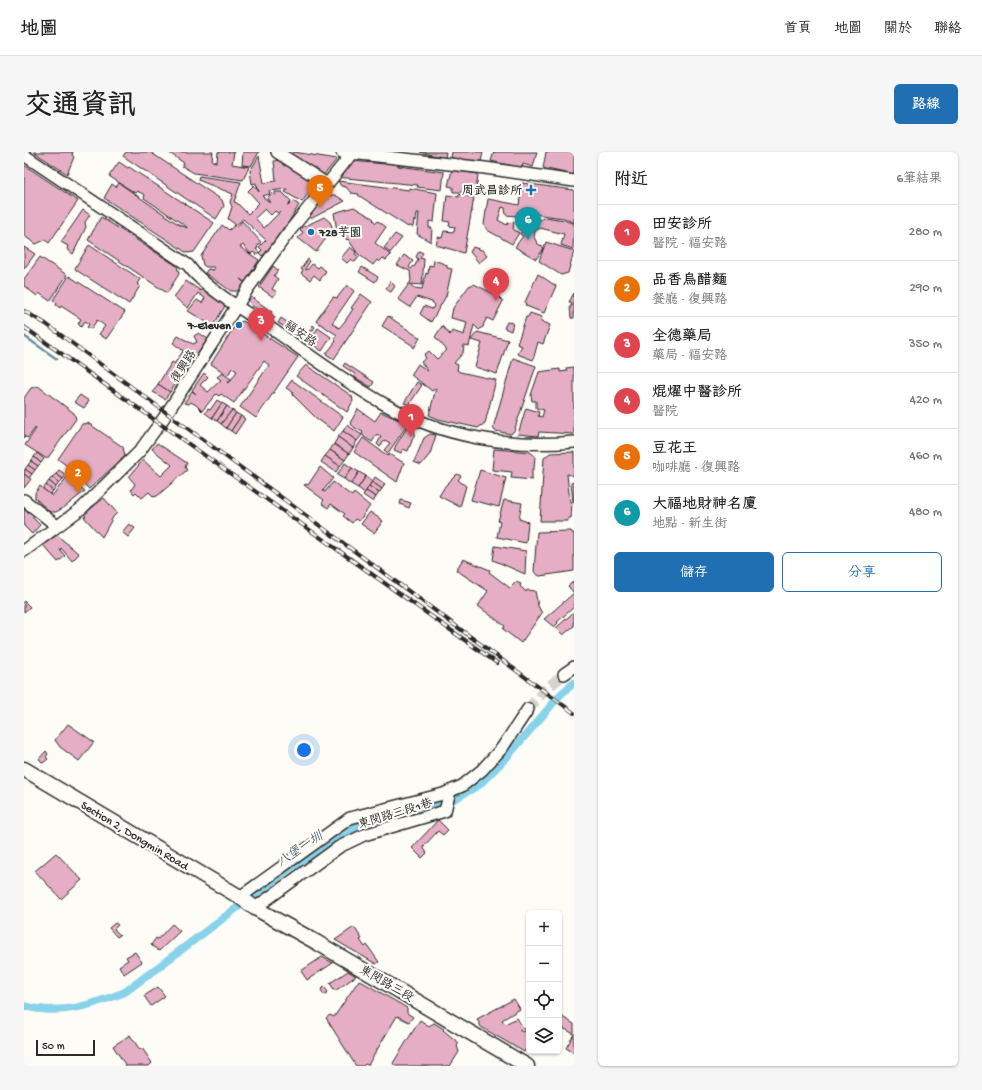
<!DOCTYPE html>
<html lang="zh-TW">
<meta charset="utf-8">
<style>
body{margin:0;font-family:"Gochi Hand","LXGW WenKai TC",sans-serif;background:#f6f6f6;color:#222}
.controls{position:absolute;right:12px;bottom:12px;display:grid;overflow:hidden;border-radius:6px;box-shadow:0 1px 3px #0004}
.controls button{width:36px;height:36px;display:grid;place-items:center;padding:0;border:0;border-bottom:1px solid #e0e0e0;background:#fff;color:#222;font:20px sans-serif}
.scale{position:absolute;left:12px;bottom:10px;width:59px;box-sizing:border-box;padding-left:4px;border:2px solid #2b2b2b;border-top:0;font-size:11px;line-height:14px;white-space:nowrap;color:#2b2b2b;-webkit-text-stroke:3px #fdfcf7;paint-order:stroke}
.you{position:absolute;left:280px;top:598px;width:14px;height:14px;margin:-10px;border:3px solid #fff;border-radius:50%;background:#1a73e8;box-shadow:0 0 0 6px #1a73e833}
.badge{display:grid;place-items:center;width:26px;height:26px;border-radius:50%;background:#1f6fb2;color:#fff;font-size:13px;font-weight:700}
.pin{position:absolute;translate:-50% -33px;filter:drop-shadow(0 1px 2px #0008)}
.pin::after{content:'';position:absolute;top:21px;width:14px;height:12px;background:inherit;clip-path:polygon(0 0,100% 0,50% 100%)}
.list{margin:0;padding:0;list-style:none}
h2{display:flex;justify-content:space-between;align-items:center;height:52px;margin:0;padding:0 16px;font-size:17px}
h2 small{font-size:13px;font-weight:400;color:#767676}
.list li{display:grid;grid-template-columns:26px 1fr auto;gap:12px;align-items:center;box-sizing:border-box;height:56px;padding:0 16px;border-top:1px solid #e0e0e0}
.list b{display:block;font-size:15px;white-space:nowrap}
.list p{margin:0;font-size:13px;white-space:nowrap;color:#767676}
.list em{font-size:13px;font-style:normal;color:#767676}
.actions{display:flex;gap:8px;padding:12px 16px}
.actions a{flex:1;padding:9px 0;border:1px solid #1f6fb2;border-radius:6px;text-align:center;font-size:14px;color:#1f6fb2}
.actions .main{background:#1f6fb2;color:#fff}
.icon{flex:none;width:22px;height:22px;fill:none;stroke:currentColor;stroke-width:2;stroke-linecap:round;stroke-linejoin:round}
.map{position:relative;flex:none;width:550px;height:914px;overflow:hidden;border-radius:6px}
header{display:flex;align-items:center;gap:24px;box-sizing:border-box;height:56px;padding:0 20px;background:#fff;border-bottom:1px solid #e0e0e0}
header strong{font-size:19px}
nav{display:flex;gap:22px;margin-inline-start:auto;font-size:14px}
.intro{display:flex;align-items:center;justify-content:space-between;box-sizing:border-box;height:96px;padding:0 24px}
h1{margin:0;font-size:28px}
.button{padding:10px 18px;border-radius:6px;background:#1f6fb2;color:#fff;font-size:14px;font-weight:700}
main{display:flex;gap:24px;padding:0 24px}
aside{flex:1;background:#fff;border-radius:6px;box-shadow:0 1px 3px #0004}
.map>svg:first-child{display:block}
.lines{fill:none;stroke-linecap:round;stroke-linejoin:round}
.stream{stroke:#63909d;stroke-width:2.5}
.canal{stroke:#88d3e9;stroke-width:8}
.building{fill:#e6aec4;stroke:#2b2b2b;fill-rule:evenodd}
.minor-tunnel{stroke:#d3d2ce;stroke-width:11;stroke-dasharray:11 5.5;stroke-linecap:butt}
.minor-casing{stroke:#2b2b2b;stroke-width:14}
.major-casing{stroke:#2b2b2b;stroke-width:17}
.minor{stroke:#fdfcf7;stroke-width:11}
.major{stroke:#fdfcf7;stroke-width:14}
.rail-casing{stroke:#2b2b2b;stroke-width:4}
.rail{stroke:#fdfcf7;stroke-width:2.5;stroke-dasharray:8;stroke-linecap:butt}
.poi-dot{fill:#1f6fb2;stroke:#fdfcf7;stroke-width:1.5}
.labels{text-anchor:middle;stroke-width:4;stroke-linejoin:round;paint-order:stroke}
.poi-label{font-size:12px;font-weight:bold;fill:#2b2b2b;stroke:#fdfcf7;text-anchor:end}
.street-label{font-size:12px;fill:#2b2b2b;stroke:#fdfcf7}
.water-label{font-size:13px;font-style:italic;fill:#475d64;stroke:#fdfcf7}
</style>
<header>
<strong>地圖</strong>
<nav><a>首頁</a><a>地圖</a><a>關於</a><a>聯絡</a></nav>
</header>
<div class="intro"><h1>交通資訊</h1><a class="button">路線</a></div>
<main>
<div class="map">
<svg width="550" height="914" viewBox="0 0 550 914">
<rect width="100%" height="100%" fill="#fdfcf7"/>
<filter id="ink" filterUnits="userSpaceOnUse"><feTurbulence type="fractalNoise" baseFrequency=".025" numOctaves="2"/><feDisplacementMap in="SourceGraphic" scale="8" xChannelSelector="R" yChannelSelector="G"/><feConvolveMatrix kernelMatrix="1 2 1 2 8 2 1 2 1" color-interpolation-filters="sRGB"/></filter>
<g filter="url(#ink)">
<g class="lines">
<polyline class="stream" points="0,184 33,207"/>
<path class="canal" d="M0 854C36 864 68 853 101 840L266 716 320 681 349 666 432 646 455 633 483 605 537 542 550 531"/>
</g>
<g class="building">
<polygon points="10,0 49,0 48,3 50,5 43,22"/>
<polygon points="102,0 126,0 198,48 200,54 192,67 99,4"/>
<polygon points="144,0 189,0 188,9 193,10 194,0 210,0 208,12 225,15 219,28 170,21 158,14 160,11"/>
<polygon points="219,0 235,0 227,14 218,13"/>
<polygon points="269,0 270,0 313,7 299,24 267,3"/>
<polygon points="396,0 422,0 421,6"/>
<polygon points="428,0 459,0 457,10 427,6"/>
<polygon points="470,0 513,0 509,15 499,12 498,16 467,9"/>
<polygon points="522,0 550,0 550,23 519,16"/>
<path d="M235 4 240 31 252 29 250 9 256 8 260 14 263 13 292 31 278 50 261 40 263 37 245 39 246 42 238 44 246 51 243 46 248 41 251 44V40H258L267 49 263 55 269 49 275 53 261 76 260 75 242 101 238 104 235 101 238 98 235 95 242 88 219 67 212 73 204 67 208 55 206 50 209 42 174 28 175 24 217 30 210 50 213 51 224 62 235 51 224 39 230 33 235 40 232 31 228 32 226 19ZM241 57 247 63 251 59 254 61 256 60 240 76 231 66Z"/>
<polygon points="327,9 361,12 361,9 375,11 374,14 420,20 418,38 393,35 394,33 312,25"/>
<polygon points="95,10 104,16 105,15 190,71 170,100 163,101 80,46 88,32 92,35 95,31 154,72 163,76 163,75 120,46 121,43 113,39 111,41 85,24"/>
<polygon points="0,13 54,49 25,91 21,88 12,92 0,84"/>
<polygon points="428,18 454,22 452,40 429,40 429,35 424,34"/>
<polygon points="314,29 385,38 385,36 413,41 410,70 405,69 405,76 408,76 407,90 393,82 395,61 393,61 392,69 390,68 389,75 384,74 384,75 334,43 335,42 327,41 322,35 317,34"/>
<polygon points="498,31 550,38 550,71 540,66 494,60 493,64 482,63 481,56 478,55 474,68 483,73 484,71 490,70 489,77 495,81 488,92 463,78 460,72 464,47 495,53"/>
<polygon points="435,42 450,46 440,101 412,93 414,85 418,86 420,79 430,80 431,75 425,74 426,70 420,69 423,43 435,45"/>
<polygon points="299,43 311,43 321,49 288,66 284,65"/>
<polygon points="330,55 350,67 349,68 352,71 354,69 362,75 351,91 367,103 362,108 359,106 355,110 353,108 349,113 334,102 324,87 323,88 316,80 313,79 310,61"/>
<polygon points="59,58 66,63 61,70 62,75 49,102 43,97 44,94 37,90"/>
<polygon points="505,64 515,68 522,65 540,68 550,72 549,97 537,93 540,82 516,76 511,79 510,85 513,91 520,96 512,107 491,95 499,84 496,82 499,77 498,70"/>
<polygon points="77,65 153,114 155,122 143,141 64,88"/>
<polygon points="300,65 306,70 309,77 292,100 274,86 279,80 276,78 277,76"/>
<polygon points="218,69 237,90 233,95 234,96 232,97 235,100 232,103 229,100 227,102 219,93 216,95 235,108 221,130 216,127 221,131 215,139 207,139 181,121 184,117 190,118 190,115 182,115 179,113 177,104 198,73 205,78 211,73 213,75"/>
<polygon points="371,82 378,86 366,101 360,96"/>
<polygon points="522,90 550,99 544,121 537,123 515,109"/>
<polygon points="65,93 116,127 113,132 116,134 105,152 52,118 51,116"/>
<polygon points="0,95 11,102 0,117"/>
<polygon points="326,95 332,100 331,102 335,105 331,110 327,107 323,111 317,106"/>
<polygon points="449,95 458,98 463,104 455,111 446,100"/>
<polygon points="395,99 399,101 396,106 400,107 398,133 386,132 390,136 398,137 402,121 404,122 405,113 409,114 410,108 423,113 423,116 428,117 422,144 407,170 396,162 400,154 408,157 411,153 408,150 393,145 386,155 374,147 387,129 386,119 373,113 380,103 389,109 385,115 387,117 390,114 391,114 394,107 392,105"/>
<polygon points="16,105 43,123 26,149 15,141 13,144 0,134 0,127"/>
<polygon points="284,107 286,109 281,117 283,118 288,112 294,116 296,114 302,119 296,128 290,123 286,128 277,121 279,118 277,117"/>
<polygon points="249,114 254,118 250,124 254,127 248,137 253,140 249,145 235,135"/>
<polygon points="338,115 354,125 351,130 335,120"/>
<polygon points="514,122 532,134 520,161 502,154 501,150"/>
<polygon points="45,124 101,160 82,187 75,182 81,174 73,168 67,177 63,175 65,172 61,169 57,175 54,172 57,167 37,154 36,156 32,153 33,151 29,148"/>
<polygon points="162,129 177,139 178,136 201,154 189,174 164,159 173,148 178,151 181,146 174,141 164,156 150,145"/>
<polygon points="366,129 371,134 367,140 362,137"/>
<polygon points="450,132 474,144 479,149 469,169 463,166 459,173 460,174 455,178 450,173 445,194 440,193 439,201 430,211 434,213 433,218 436,220 472,228 461,271 454,276 414,267 405,263 412,236 408,239 387,223 394,212 404,219 397,210 402,206 400,203 405,199 413,207 423,198 411,185 418,174 426,183 428,179 440,183 443,170 427,166 429,156 445,134"/>
<polygon points="323,133 330,139 308,171 315,176 321,169 329,157 327,156 337,142 348,150 310,207 302,202 312,189 310,187 313,183 292,169 309,145 313,146"/>
<polygon points="550,141 550,166 547,166 546,154 548,154 547,150 545,150"/>
<polygon points="226,144 248,160 247,162 251,165 249,168 228,154 225,149"/>
<polygon points="506,161 518,165 517,169 526,173 519,192 514,190 509,208 493,202 498,194 493,192 502,165 504,165"/>
<polygon points="364,164 396,186 390,196 388,193 358,174"/>
<polygon points="257,166 266,172 263,176 254,171"/>
<polygon points="219,169 274,205 232,266 216,255 245,213 240,209 210,251 197,242 195,244 192,242 178,259 172,253 167,250 165,252 160,251 168,239 172,242 168,238 180,221 184,225 176,233 184,240 197,228 193,225 198,221 207,227 204,230 205,231 213,219 208,216 204,223 187,212 212,172"/>
<polygon points="483,170 489,171 487,179 480,176"/>
<polygon points="289,173 291,175 284,186 282,185"/>
<polygon points="294,176 307,185 298,199 285,190"/>
<polygon points="453,180 484,188 473,222 451,215 458,191 447,188"/>
<polygon points="175,181 184,187 170,207 149,191 154,184 169,192 173,190 170,184"/>
<polygon points="159,199 170,207 166,213 162,210 160,212 153,208"/>
<polygon points="489,206 512,214 490,279 487,282 471,279 469,276"/>
<polygon points="153,208 160,212 162,210 166,213 161,219 150,212"/>
<polygon points="148,210 161,219 146,240 134,232"/>
<polygon points="321,211 350,230 347,235 330,225 331,222 319,214"/>
<polygon points="282,213 328,244 329,249 323,260 272,224"/>
<polygon points="550,215 550,282 515,280 514,284 494,282 502,256 515,260 514,264 518,265 520,258 512,256 512,249 508,249 507,243 515,220 536,217 536,220 543,219 542,216"/>
<polygon points="268,228 319,265 310,279 292,266 268,242 270,241 262,236"/>
<polygon points="393,230 398,233 385,253 380,251"/>
<polygon points="134,232 146,240 141,247 129,240"/>
<polygon points="14,234 50,261 52,267 23,307 1,293 12,277 11,276 4,286 1,285 0,286 0,246 7,236"/>
<polygon points="56,243 65,249 60,256 50,250"/>
<polygon points="193,248 198,251 188,266 181,261 184,257 186,258"/>
<polygon points="198,251 203,254 193,269 188,266"/>
<polygon points="203,254 208,258 197,272 193,269"/>
<polygon points="334,257 351,269 357,260 384,272 364,301 360,298 366,291 361,288 356,295 353,292 357,285 353,282 348,290 340,285 338,281 339,280 331,276 326,271"/>
<polygon points="208,258 212,261 202,276 197,272"/>
<polygon points="212,261 217,264 207,279 202,276"/>
<polygon points="217,264 221,267 211,282 207,279"/>
<polygon points="64,271 99,295 101,304 65,337 50,322 51,320 34,307 58,272"/>
<polygon points="323,273 338,283 333,289 319,279"/>
<polygon points="385,273 388,274 391,281 384,299 379,297 377,301 370,298 372,293"/>
<polygon points="319,279 333,289 329,296 314,285"/>
<polygon points="406,282 412,283 406,302 397,313 390,310 400,286"/>
<polygon points="314,285 329,296 325,302 310,292"/>
<polygon points="339,286 364,304 365,302 380,311 373,330 330,300"/>
<polygon points="133,291 163,311 161,315 163,318 133,344 130,345 125,340 118,346 112,340 110,342 107,338 111,332 105,325 119,308 137,324 148,313 128,297"/>
<polygon points="310,292 325,302 321,308 306,298"/>
<polygon points="470,297 506,300 511,304 510,317 508,317 508,328 487,326 488,320 468,318"/>
<polygon points="306,298 321,308 316,314 301,304"/>
<polygon points="550,300 550,324 543,322 546,350 548,350 547,366 544,366 544,369 516,369 520,306 526,301"/>
<polygon points="13,301 20,307 17,311 10,305"/>
<polygon points="301,304 316,314 312,320 297,310"/>
<polygon points="10,305 17,311 14,314 7,309"/>
<polygon points="7,309 14,314 11,318 4,313"/>
<polygon points="321,311 328,316 320,327 313,323"/>
<polygon points="4,313 11,318 8,322 1,317"/>
<polygon points="296,315 309,326 299,339 301,340 309,330 328,344 330,341 346,354 335,369 331,367 328,371 319,364 321,362 307,352 304,356 298,351 300,348 280,333 282,332 284,333"/>
<polygon points="328,316 335,320 327,332 320,327"/>
<polygon points="1,317 8,322 5,326 0,322"/>
<polygon points="35,318 42,323 39,327 32,322"/>
<polygon points="456,318 482,326 475,355 447,348"/>
<polygon points="335,320 342,324 334,336 327,332"/>
<polygon points="0,322 7,327 0,336"/>
<polygon points="32,322 39,327 35,331 28,325"/>
<polygon points="433,322 437,324 434,328 442,334 436,355 415,344 421,334"/>
<polygon points="342,324 348,329 341,341 334,336"/>
<polygon points="28,325 35,331 32,335 25,329"/>
<polygon points="43,325 61,339 41,355 32,360 26,360 11,346 11,341 16,334 28,344"/>
<polygon points="351,325 361,332 358,337 348,330"/>
<polygon points="25,329 32,335 29,339 22,333"/>
<polygon points="348,330 358,337 355,341 345,334"/>
<polygon points="550,330 550,350 549,350 547,331"/>
<polygon points="22,333 29,339 26,342 19,337"/>
<polygon points="345,334 355,341 352,345 342,339"/>
<polygon points="342,339 352,345 349,350 339,343"/>
<polygon points="80,346 93,361 89,365 78,385 60,365 62,364 60,362"/>
<polygon points="377,348 387,351 385,356 376,352"/>
<polygon points="480,348 498,351 495,367 504,370 502,391 473,385 476,370 474,369"/>
<polygon points="0,357 16,373 8,382 0,374"/>
<polygon points="346,360 359,369 350,381 337,372"/>
<polygon points="105,372 111,376 104,385 98,380"/>
<polygon points="547,379 548,381 550,381 550,419 516,424 512,422 510,419 513,380"/>
<polygon points="33,383 55,402 48,409 37,396 36,398 41,404 34,410 19,393"/>
<polygon points="471,394 502,399 501,422 469,408"/>
<polygon points="439,407 466,418 465,420 486,436 492,430 497,432 496,434 502,440 503,438 511,439 514,454 518,461 497,491 479,477 481,474 454,454 464,439 432,418"/>
<polygon points="549,430 550,431 550,441 544,434"/>
<polygon points="550,441 550,455 533,470 534,471 530,475 520,467"/>
<polygon points="0,449 6,455 0,460"/>
<polygon points="550,460 550,474 539,483 532,476"/>
<polygon points="44,572 70,590 55,609 36,595 31,588"/>
<polygon points="22,599 24,602 22,605 24,607 19,611 15,607"/>
<polygon points="414,668 424,678 419,683 414,679 399,695 403,701 398,706 388,696"/>
<polygon points="32,701 58,728 37,747 11,719"/>
<polygon points="91,771 94,773 90,777 96,783 93,785 85,776"/>
<polygon points="148,772 156,779 135,799 127,793 132,786 134,787"/>
<polygon points="330,775 338,787 336,788 341,795 343,793 355,810 352,812 311,788"/>
<polygon points="111,800 118,810 100,822 95,814 104,808 102,805"/>
<polygon points="298,805 309,811 283,828 277,819"/>
<polygon points="324,819 332,824 311,839 306,831"/>
<polygon points="335,828 383,856 383,861 389,865 385,870 373,864 344,913 341,912 339,914 332,914 302,866 306,863 310,865"/>
<polygon points="134,835 141,844 127,854 120,844"/>
<polygon points="300,835 304,840 300,843 297,838"/>
<polygon points="490,847 496,857 478,868 481,872 493,866 499,876 495,878 499,880 502,875 505,877 505,892 500,900 457,875 453,867"/>
<polygon points="535,863 550,872 550,901 542,896 550,882 535,874"/>
<polygon points="396,868 405,874 410,871 420,877 419,878 435,891 433,894 435,900 426,914 371,914 369,911"/>
<polygon points="106,883 116,898 118,896 128,911 125,914 102,914 89,894"/>
</g>
<g class="lines">
<polyline class="minor-tunnel" points="504,557 521,538 540,522"/>
<g class="minor-casing">
<g id="minor">
<polyline points="253,0 303,32"/>
<polyline points="318,0 461,16 550,29"/>
<path d="M0 3 164 113C179 135 225 162 248 177 286 203 322 231 362 253 419 285 485 296 550 290"/>
<polyline points="0,348 33,374"/>
<polyline points="0,399 58,356 115,300 139,267 225,135 261,85 329,0"/>
<polyline points="540,522 550,515"/>
<polyline points="216,745 326,666 419,642 438,634 458,618 478,596 504,557"/>
<polyline points="231,756 315,695 340,683 421,659 426,639"/>
</g>
</g>
<g class="major-casing">
<polyline id="major" points="0,617 216,745 231,756 292,790 503,914"/>
</g>
<use href="#minor" class="minor"/>
<use href="#major" class="major"/>
<g class="rail-casing">
<g id="rail">
<polyline points="0,159 22,172 550,561"/>
<polyline points="0,175 473,511"/>
</g>
</g>
<use href="#rail" class="rail"/>
</g>
</g>
<g class="poi-dot">
<path d="M505 32h4v4h4v4h-4v4h-4v-4h-4v-4h4z"/>
<circle cx="287" cy="80" r="4"/>
<circle cx="215" cy="173" r="4"/>
</g>
<g class="labels">
<g class="poi-label">
<text x="498" y="42">周武昌診所</text>
<text x="295" y="84" text-anchor="start">728芋園</text>
<text x="207" y="177">7-Eleven</text>
</g>
<g class="street-label">
<text transform="translate(277 181) rotate(35)" y="4">福安路</text>
<text transform="translate(159 214) rotate(-57)" y="4">復興路</text>
<text transform="translate(371 661) rotate(-17)" y="4">東閔路三段1巷</text>
<text transform="translate(111 683) rotate(31)" y="4">Section 2, Dongmin Road</text>
<text transform="translate(363 831) rotate(30)" y="4">東閔路三段</text>
</g>
<g class="water-label">
<text transform="translate(275 696) rotate(-34)" y="5">八堡一圳</text>
</g>
</g>
</svg>
<div class="controls">
<button>+</button>
<button>−</button>
<button><svg class="icon" aria-label="locate" viewBox="0 0 24 24"><circle cx="12" cy="12" r="6"/><path d="M12 2v4M12 18v4M2 12h4M18 12h4"/></svg></button>
<button><svg class="icon" aria-label="layers" viewBox="0 0 24 24"><path d="M12 4l9 5-9 5-9-5zM3 14l9 5 9-5"/></svg></button>
</div>
<div class="scale">50 m</div>
<div class="you"></div>
<div class="pin badge" style="left:387px;top:285px;background:#e0444e">1</div>
<div class="pin badge" style="left:54px;top:341px;background:#e8710a">2</div>
<div class="pin badge" style="left:237px;top:189px;background:#e0444e">3</div>
<div class="pin badge" style="left:472px;top:149px;background:#e0444e">4</div>
<div class="pin badge" style="left:296px;top:56px;background:#e8710a">5</div>
<div class="pin badge" style="left:504px;top:88px;background:#0f9aa8">6</div>
</div>
<aside>
<h2>附近<small>6筆結果</small></h2>
<ul class="list">
<li><span class="badge" style="background:#e0444e">1</span><div><b>田安診所</b><p>醫院 · 福安路</p></div><em>280 m</em></li>
<li><span class="badge" style="background:#e8710a">2</span><div><b>品香烏醋麵</b><p>餐廳 · 復興路</p></div><em>290 m</em></li>
<li><span class="badge" style="background:#e0444e">3</span><div><b>全德藥局</b><p>藥局 · 福安路</p></div><em>350 m</em></li>
<li><span class="badge" style="background:#e0444e">4</span><div><b>焜燿中醫診所</b><p>醫院</p></div><em>420 m</em></li>
<li><span class="badge" style="background:#e8710a">5</span><div><b>豆花王</b><p>咖啡廳 · 復興路</p></div><em>460 m</em></li>
<li><span class="badge" style="background:#0f9aa8">6</span><div><b>大福地財神名廈</b><p>地點 · 新生街</p></div><em>480 m</em></li>
</ul>
<div class="actions"><a class="main">儲存</a><a>分享</a></div>
</aside>
</main>
